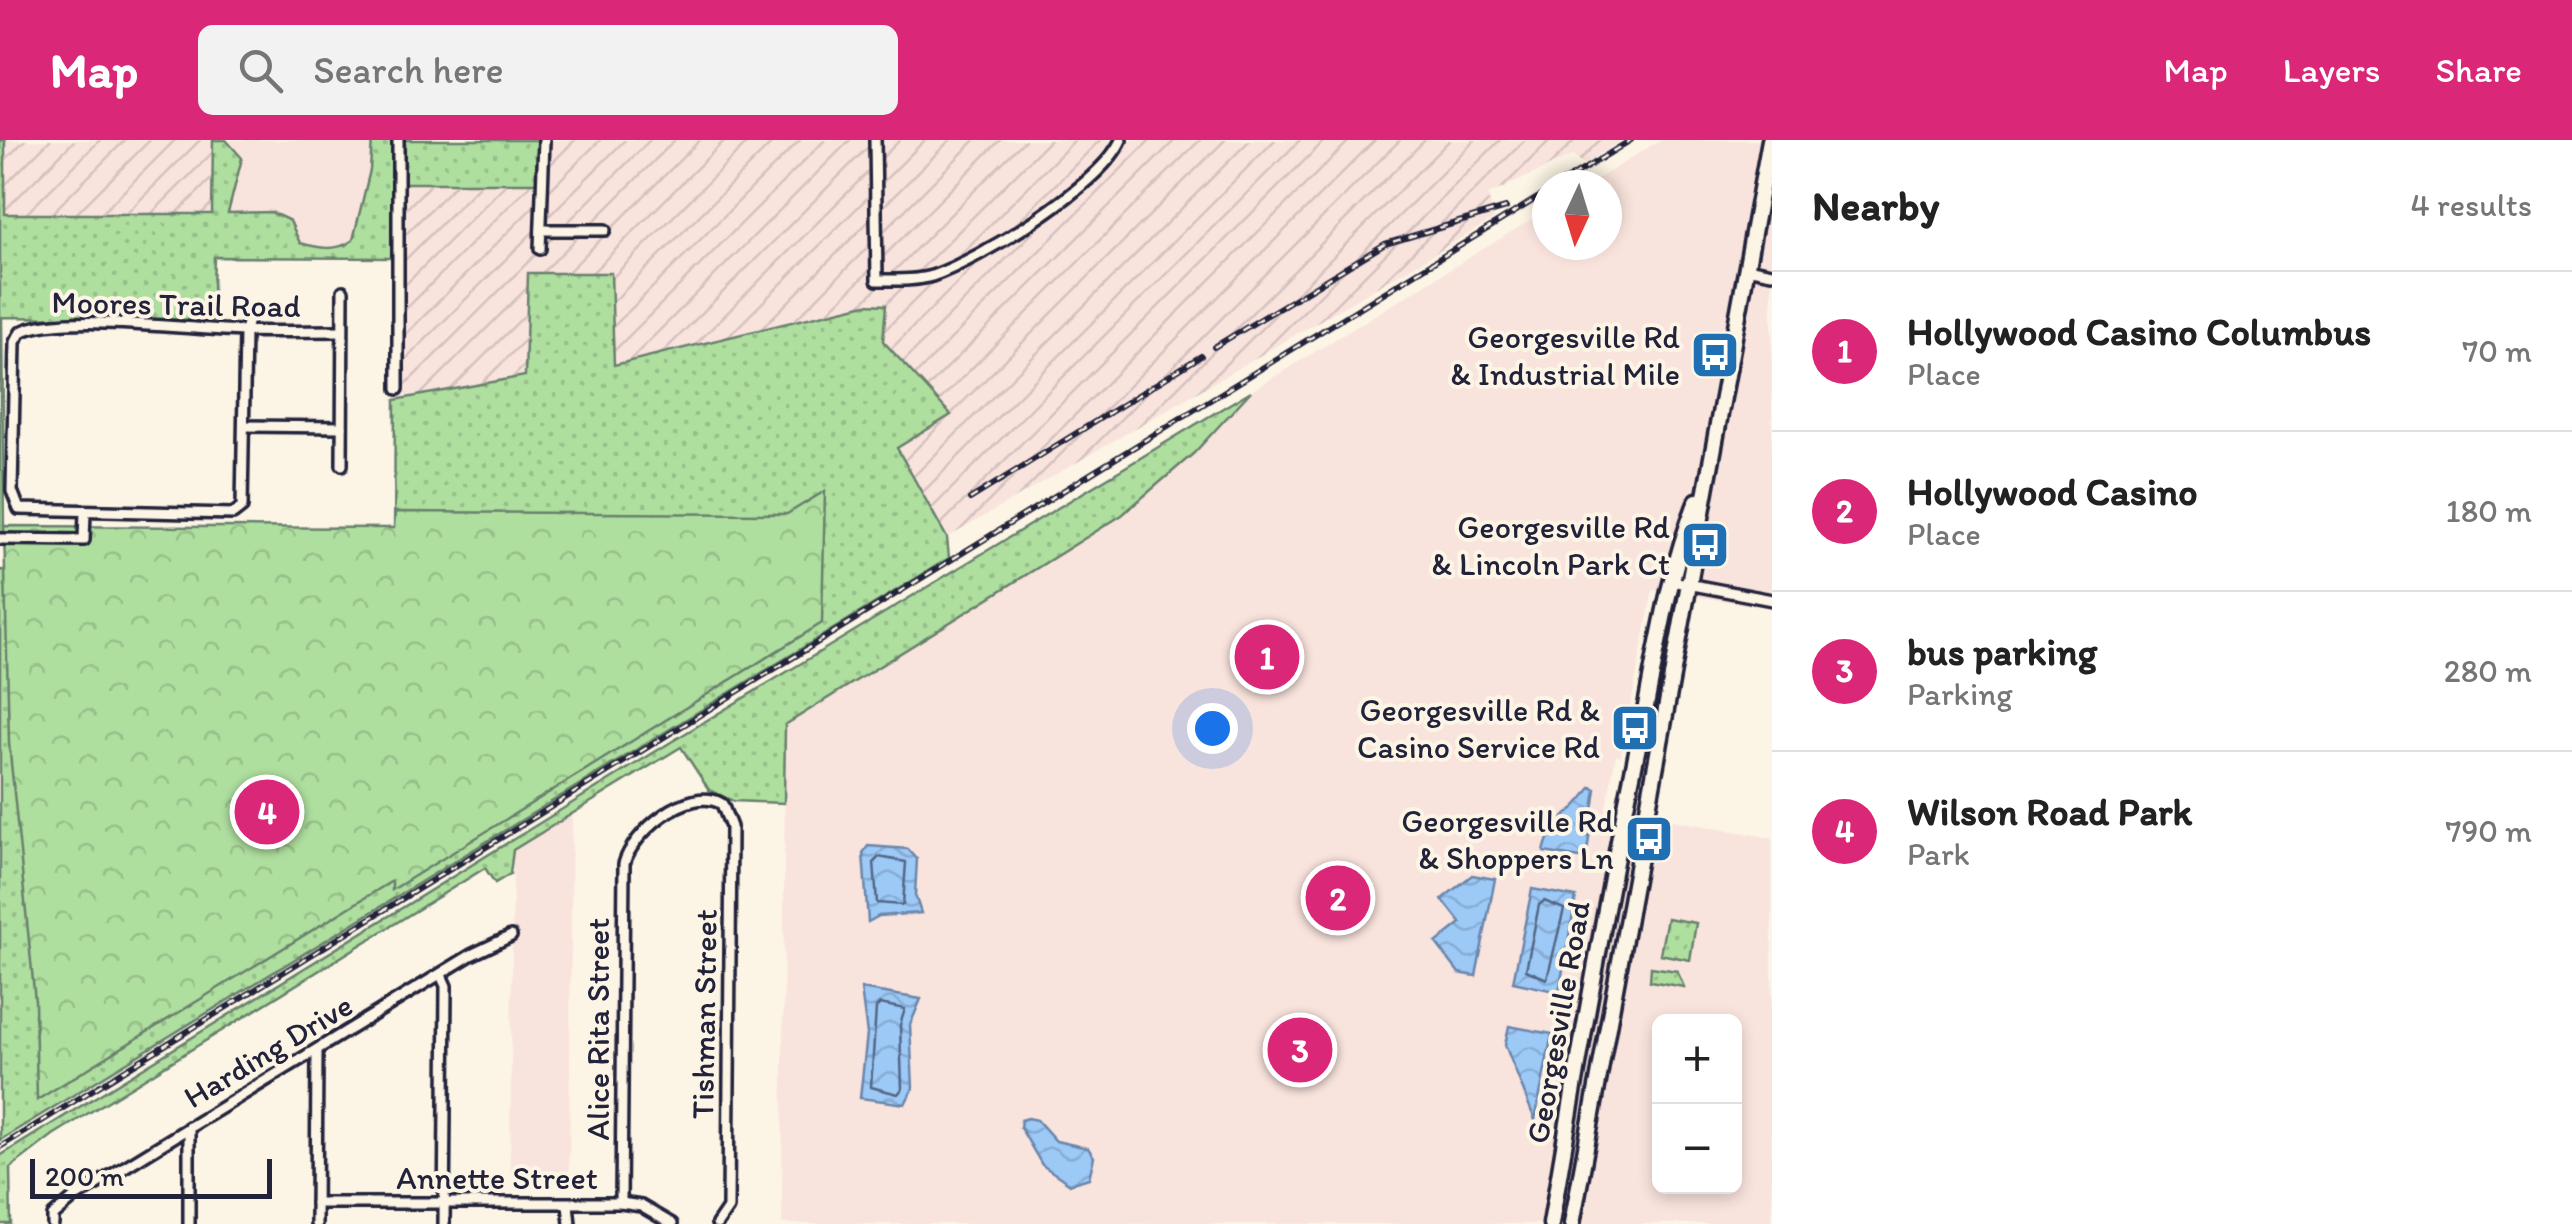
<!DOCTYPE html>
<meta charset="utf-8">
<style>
body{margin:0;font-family:Itim,sans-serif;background:#f2f2f2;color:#222}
.controls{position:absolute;right:30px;bottom:30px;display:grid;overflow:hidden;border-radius:15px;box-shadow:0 5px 15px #0003}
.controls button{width:90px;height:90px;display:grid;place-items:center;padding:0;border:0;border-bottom:2px solid #e0e0e0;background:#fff;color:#222;font:50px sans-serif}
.compass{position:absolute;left:1532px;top:30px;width:90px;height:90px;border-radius:50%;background:#fff;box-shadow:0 5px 15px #0003;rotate:184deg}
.scale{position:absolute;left:30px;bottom:25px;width:242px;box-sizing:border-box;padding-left:10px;border:5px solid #22223b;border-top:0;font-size:28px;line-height:35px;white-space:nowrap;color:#22223b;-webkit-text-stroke:8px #fcf5e5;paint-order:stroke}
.you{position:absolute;left:1212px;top:588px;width:35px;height:35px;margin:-25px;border:8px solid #fff;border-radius:50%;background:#1a73e8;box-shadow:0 0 0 15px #1a73e833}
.badge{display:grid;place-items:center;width:65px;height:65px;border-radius:50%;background:#db2777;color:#fff;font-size:32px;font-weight:700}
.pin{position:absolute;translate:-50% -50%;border:5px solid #fff;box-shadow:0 2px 10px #0006}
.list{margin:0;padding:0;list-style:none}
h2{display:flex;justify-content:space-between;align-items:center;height:130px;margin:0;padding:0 40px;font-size:42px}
h2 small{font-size:32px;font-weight:400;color:#767676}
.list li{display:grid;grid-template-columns:65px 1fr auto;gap:30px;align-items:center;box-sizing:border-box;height:160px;padding:0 40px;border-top:2px solid #e0e0e0}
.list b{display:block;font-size:38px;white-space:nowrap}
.list p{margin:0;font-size:32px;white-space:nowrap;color:#767676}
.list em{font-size:32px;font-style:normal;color:#767676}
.icon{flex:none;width:55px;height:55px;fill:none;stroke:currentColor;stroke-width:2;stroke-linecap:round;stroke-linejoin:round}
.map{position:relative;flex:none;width:1772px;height:1084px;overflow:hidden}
header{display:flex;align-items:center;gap:60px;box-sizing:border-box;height:140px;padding:0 50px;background:#db2777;color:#fff}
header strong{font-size:48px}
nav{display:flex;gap:55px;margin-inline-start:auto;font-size:35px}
.search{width:700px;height:90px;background:#f2f2f2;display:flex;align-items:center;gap:25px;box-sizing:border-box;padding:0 35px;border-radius:15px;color:#767676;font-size:38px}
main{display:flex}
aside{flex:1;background:#fff}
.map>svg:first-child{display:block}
.built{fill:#f9e3dd;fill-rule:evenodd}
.industrial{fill:url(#industrial-furrows)}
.grass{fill:url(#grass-dots);stroke:#68806d;stroke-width:2.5}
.park{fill:url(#park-crowns);stroke:#68806d;stroke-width:2.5}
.water{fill:url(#water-waves);stroke:#6b86ab;stroke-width:2.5}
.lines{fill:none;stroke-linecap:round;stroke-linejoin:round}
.shore{stroke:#536586;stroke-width:2.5}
.minor-casing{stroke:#22223b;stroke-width:16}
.secondary-casing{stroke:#22223b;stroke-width:21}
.minor{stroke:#fcf5e5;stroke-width:9}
.secondary{stroke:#fcf5e5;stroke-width:14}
.rail-casing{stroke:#22223b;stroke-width:6}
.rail{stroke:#fcf5e5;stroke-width:2.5;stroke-dasharray:8;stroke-linecap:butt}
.labels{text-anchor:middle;stroke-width:8;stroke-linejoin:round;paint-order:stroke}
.street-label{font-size:32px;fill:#22223b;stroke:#fcf5e5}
.poi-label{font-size:32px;fill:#22223b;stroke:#fcf5e5;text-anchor:end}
</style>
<header>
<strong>Map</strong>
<div class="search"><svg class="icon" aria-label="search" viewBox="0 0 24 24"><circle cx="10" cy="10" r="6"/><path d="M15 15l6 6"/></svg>Search here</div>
<nav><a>Map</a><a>Layers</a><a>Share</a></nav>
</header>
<main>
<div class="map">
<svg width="1772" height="1084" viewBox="0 0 1772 1084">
<defs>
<pattern id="industrial-furrows" width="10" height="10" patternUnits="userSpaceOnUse" patternTransform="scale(2.5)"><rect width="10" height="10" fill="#f9e3dd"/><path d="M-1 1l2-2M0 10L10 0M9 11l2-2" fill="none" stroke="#d5c2bf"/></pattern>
<pattern id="grass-dots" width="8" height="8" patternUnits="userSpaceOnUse" patternTransform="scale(2.5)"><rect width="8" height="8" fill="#afdf9f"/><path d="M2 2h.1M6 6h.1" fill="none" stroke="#96bf8a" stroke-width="1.8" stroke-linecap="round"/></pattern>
<pattern id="park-crowns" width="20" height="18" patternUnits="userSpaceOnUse" patternTransform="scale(2.5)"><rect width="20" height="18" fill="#afdf9f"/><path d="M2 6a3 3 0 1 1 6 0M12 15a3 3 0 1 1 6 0" fill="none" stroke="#96bf8a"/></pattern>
<pattern id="water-waves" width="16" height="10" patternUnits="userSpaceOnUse" patternTransform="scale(2.5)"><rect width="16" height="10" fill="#9cc9f6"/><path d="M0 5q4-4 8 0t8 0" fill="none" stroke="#86acd4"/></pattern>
</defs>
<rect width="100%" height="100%" fill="#fcf5e5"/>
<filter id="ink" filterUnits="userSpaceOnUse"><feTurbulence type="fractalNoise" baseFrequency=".01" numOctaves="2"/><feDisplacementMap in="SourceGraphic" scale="20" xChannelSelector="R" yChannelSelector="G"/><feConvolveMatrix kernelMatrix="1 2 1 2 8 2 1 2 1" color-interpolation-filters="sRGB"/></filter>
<g filter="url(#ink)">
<g class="built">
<polygon points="226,0 372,0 370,31 353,100 343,107 317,108 300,103 290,81 228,73 242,19"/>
<path d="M1660 0H1772V468L1653 450 1621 616 1616 615 1606 668 1772 698V1084H782L785 585 1122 375 1194 313 1251 251 1547 70V105H1607V45H1588ZM1660 882H1734V1046H1660Z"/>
<polygon points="572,673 569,1035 510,1032 513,710"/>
</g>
<g class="industrial">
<polygon points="5,0 213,0 213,74 4,74"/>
<polygon points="540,0 1623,0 1584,24 1572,16 1488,55 1494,79 947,398 896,308 951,274 883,201 885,165 866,164 614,225 528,134 525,236 395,260 394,43"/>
</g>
<g class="grass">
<path d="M0 0H5V74H212L213 0H226L242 18 228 73 271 72 290 81 300 103C318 108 337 112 353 100L370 30 372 0H394V118L214 117 212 180 2 177 4 393H0Z"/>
<polygon points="400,0 540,0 539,43 401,43"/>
<polygon points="528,133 611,133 614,225 866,164 886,165 883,201 951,275 897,308 947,398 949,418 0,1000 0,430 89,432 394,400 395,260 525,236"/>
<polygon points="1251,251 1194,313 1122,375 785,585 784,663 733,661 709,650 681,607 513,710 510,734 495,743 485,728 53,995 10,1028 11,1084 0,1084 0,1016 671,602"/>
<polygon points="1667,778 1696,783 1690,820 1660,814"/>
<polygon points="1651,827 1677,831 1684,847 1650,841"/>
</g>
<polygon class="park" points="825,351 822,483 392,750 392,741 37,960 35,861 9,603 4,386 394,388 395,372 787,374"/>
<g class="water">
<path d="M1591 647 1596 649 1586 719 1544 712C1551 678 1575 675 1591 647Z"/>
<polygon points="868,706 908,709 917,719 915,755 921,773 879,776 868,782 863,713"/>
<polygon points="1472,735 1495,739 1476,836 1459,833 1436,803 1461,783 1442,759"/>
<polygon points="1532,749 1576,757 1559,852 1513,842"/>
<polygon points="861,849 921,859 910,885 913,948 905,964 860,958 867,894"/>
<polygon points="1509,886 1552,894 1535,980 1505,905"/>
<polygon points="1028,978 1037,980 1056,1001 1088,1008 1094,1017 1089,1038 1070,1044 1042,1025 1020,987 1021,980"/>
</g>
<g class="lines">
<g class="shore">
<polygon points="879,717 906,722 903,765 877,763 874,722"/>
<polygon points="1544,761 1564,769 1547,839 1526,830 1539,765"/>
<polygon points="880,864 905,869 900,885 902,949 898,954 871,947 876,868"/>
</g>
<g class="minor-casing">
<g id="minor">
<path d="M875 0 877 140C894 140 916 141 932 136 980 120 1101 45 1121 0"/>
<polyline points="541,90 605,90"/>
<polyline points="540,109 544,0"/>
<polyline points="1746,128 1772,133"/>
<path d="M250 172 245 191 242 367 233 374 19 369 12 351 15 202 21 192C59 172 194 190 242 191 276 192 309 191 342 191"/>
<polyline points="398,249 398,0"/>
<polyline points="244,286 342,287"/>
<polyline points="342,325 343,151"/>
<polyline points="0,399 84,400 85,372"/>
<polyline points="1672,441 1772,460"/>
<polyline points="441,835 446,846 444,1084"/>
<polyline points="316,1063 621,1063 641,1066 672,1084"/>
<path d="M621 1063 624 724C632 693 689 644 722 664L731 687 728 1068 717 1084"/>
<polyline points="568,1064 570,1084"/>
<polyline points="53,1084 53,1076 74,1058 471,815 511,796"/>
<polyline points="189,1084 189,987"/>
<polyline points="316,1084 317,910"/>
</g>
</g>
<g class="secondary-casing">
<g id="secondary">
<path d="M1551 1084C1578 921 1606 759 1640 597 1656 518 1667 435 1697 361"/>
<polyline points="1572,1084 1770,0"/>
</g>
</g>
<use href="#minor" class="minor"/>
<use href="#secondary" class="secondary"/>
<g class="rail-casing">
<g id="rail">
<polyline points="1558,45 1631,0"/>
<polyline points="1214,207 1385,104 1506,68"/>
<polyline points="970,359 1201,216"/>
<polyline points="0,1007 1547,52"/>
</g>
</g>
<use href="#rail" class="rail"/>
</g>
</g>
<defs>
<g id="bus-square" transform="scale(2.5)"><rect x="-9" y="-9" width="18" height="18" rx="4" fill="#1f6fb2" stroke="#fcf5e5"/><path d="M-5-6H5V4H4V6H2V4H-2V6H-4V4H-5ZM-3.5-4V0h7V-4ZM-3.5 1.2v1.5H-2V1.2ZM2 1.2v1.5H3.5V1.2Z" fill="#fff"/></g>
</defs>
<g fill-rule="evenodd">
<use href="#bus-square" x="1715" y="215"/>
<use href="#bus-square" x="1705" y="405"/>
<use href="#bus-square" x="1635" y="588"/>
<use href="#bus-square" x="1649" y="699"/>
</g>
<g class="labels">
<g class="street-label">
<text transform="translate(176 164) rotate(1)" y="11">Moores Trail Road</text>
<text transform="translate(704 874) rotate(-89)" y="11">Tishman Street</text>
<text transform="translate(1558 882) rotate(-80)" y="11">Georgesville Road</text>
<text transform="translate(598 889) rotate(-90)" y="11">Alice Rita Street</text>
<text transform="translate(268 911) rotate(-31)" y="11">Harding Drive</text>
<text x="497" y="1049">Annette Street</text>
</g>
<g class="poi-label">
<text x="1680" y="208">Georgesville Rd<tspan x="1680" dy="37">&amp; Industrial Mile</tspan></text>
<text x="1670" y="398">Georgesville Rd<tspan x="1670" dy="37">&amp; Lincoln Park Ct</tspan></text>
<text x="1600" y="581">Georgesville Rd &amp;<tspan x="1600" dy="37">Casino Service Rd</tspan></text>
<text x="1614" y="692">Georgesville Rd<tspan x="1614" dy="37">&amp; Shoppers Ln</tspan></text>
</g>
</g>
</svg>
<div class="controls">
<button>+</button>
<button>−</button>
</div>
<svg class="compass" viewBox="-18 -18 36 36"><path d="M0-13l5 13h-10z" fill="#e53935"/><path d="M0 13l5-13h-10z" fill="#767676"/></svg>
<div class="scale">200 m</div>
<div class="you"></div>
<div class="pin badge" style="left:1267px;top:517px">1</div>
<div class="pin badge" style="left:1338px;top:758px">2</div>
<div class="pin badge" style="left:1300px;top:910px">3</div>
<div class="pin badge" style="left:267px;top:672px">4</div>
</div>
<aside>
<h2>Nearby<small>4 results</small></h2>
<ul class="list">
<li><span class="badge">1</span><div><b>Hollywood Casino Columbus</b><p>Place</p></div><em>70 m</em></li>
<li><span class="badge">2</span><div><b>Hollywood Casino</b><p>Place</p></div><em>180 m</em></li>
<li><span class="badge">3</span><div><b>bus parking</b><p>Parking</p></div><em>280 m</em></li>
<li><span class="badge">4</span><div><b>Wilson Road Park</b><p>Park</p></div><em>790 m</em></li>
</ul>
</aside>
</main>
